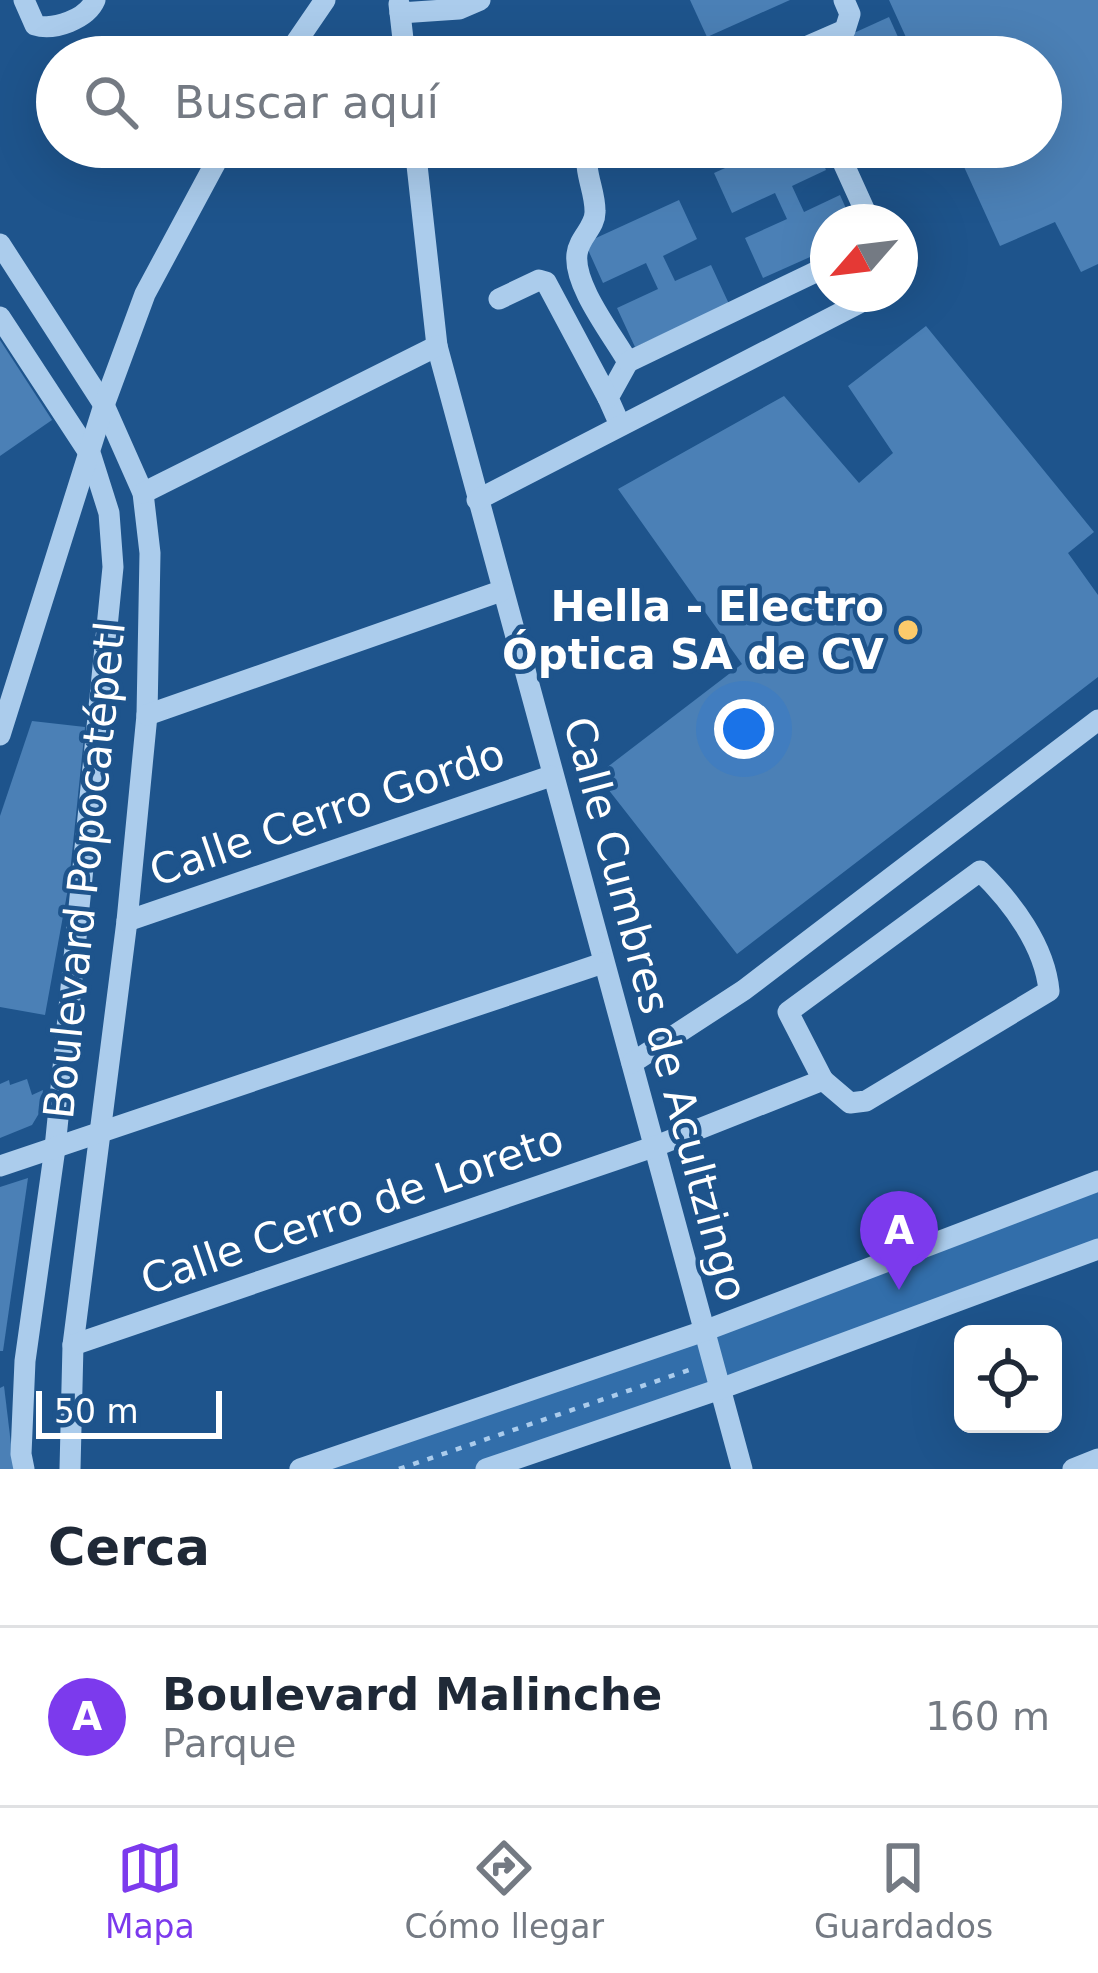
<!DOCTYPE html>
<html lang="es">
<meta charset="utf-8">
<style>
body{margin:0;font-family:"DejaVu Sans",sans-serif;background:#f2f2f3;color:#1f2937}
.controls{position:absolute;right:36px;bottom:36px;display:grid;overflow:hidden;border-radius:18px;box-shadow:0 12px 48px #0002}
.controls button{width:108px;height:108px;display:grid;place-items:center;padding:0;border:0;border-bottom:3px solid #e0e1e3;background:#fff;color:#1f2937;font:60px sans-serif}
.compass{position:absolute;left:810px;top:204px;width:108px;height:108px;border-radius:50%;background:#fff;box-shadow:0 12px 48px #0002;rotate:242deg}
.scale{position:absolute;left:36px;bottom:30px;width:186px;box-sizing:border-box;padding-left:12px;border:6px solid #fff;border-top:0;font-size:33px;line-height:42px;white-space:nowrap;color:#fff;-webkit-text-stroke:9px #1e548c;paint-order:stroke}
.you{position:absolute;left:744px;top:729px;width:42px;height:42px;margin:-30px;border:9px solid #fff;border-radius:50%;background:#1a73e8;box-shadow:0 0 0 18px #1a73e833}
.badge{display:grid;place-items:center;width:78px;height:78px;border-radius:50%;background:#7c3aed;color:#fff;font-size:39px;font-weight:700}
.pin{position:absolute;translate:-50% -99px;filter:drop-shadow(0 3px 6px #0008)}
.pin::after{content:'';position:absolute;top:63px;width:42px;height:36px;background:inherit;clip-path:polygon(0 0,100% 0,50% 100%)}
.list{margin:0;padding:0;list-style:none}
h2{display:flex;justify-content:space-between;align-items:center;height:156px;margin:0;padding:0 48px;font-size:51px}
h2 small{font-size:39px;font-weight:400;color:#747a83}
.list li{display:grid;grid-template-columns:78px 1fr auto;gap:36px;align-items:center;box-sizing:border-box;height:180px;padding:0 48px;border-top:3px solid #e0e1e3}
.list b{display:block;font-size:45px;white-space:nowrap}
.list p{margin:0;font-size:39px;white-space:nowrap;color:#747a83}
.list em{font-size:39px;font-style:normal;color:#747a83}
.icon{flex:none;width:66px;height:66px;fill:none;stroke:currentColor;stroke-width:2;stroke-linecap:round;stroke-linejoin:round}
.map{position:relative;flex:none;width:1098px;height:1469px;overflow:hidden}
.search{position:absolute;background:#fff;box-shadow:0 12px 48px #0002;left:36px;right:36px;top:36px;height:132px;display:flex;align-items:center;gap:30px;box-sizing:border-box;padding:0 42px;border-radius:66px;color:#747a83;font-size:45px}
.sheet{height:336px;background:#fff}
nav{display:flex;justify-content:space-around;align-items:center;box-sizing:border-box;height:168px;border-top:3px solid #e0e1e3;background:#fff;font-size:33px;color:#747a83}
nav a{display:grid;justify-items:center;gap:6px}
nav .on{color:#7c3aed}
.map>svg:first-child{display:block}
.park{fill:#326eaa}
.building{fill:#4b80b6}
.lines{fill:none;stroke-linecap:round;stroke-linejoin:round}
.path{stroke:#abccec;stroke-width:4.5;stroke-dasharray:6 9;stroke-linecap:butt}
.minor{stroke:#abccec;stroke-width:21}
.poi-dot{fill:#fbca6b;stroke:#1e548c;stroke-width:4.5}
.labels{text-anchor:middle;stroke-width:9;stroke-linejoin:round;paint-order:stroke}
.poi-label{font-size:42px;font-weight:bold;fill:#fff;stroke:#1e548c;text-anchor:end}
.street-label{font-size:42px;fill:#fff;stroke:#1e548c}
</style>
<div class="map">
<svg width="1098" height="1469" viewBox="0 0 1098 1469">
<rect width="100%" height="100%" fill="#1e548c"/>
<polygon class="park" points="1098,1181 1098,1249 486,1469 300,1469"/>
<g class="building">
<polygon points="690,0 790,0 707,37"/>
<polygon points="889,0 1098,0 1098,264 1081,272 1055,222 1000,246 955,147 1041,147 1041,57 915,57"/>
<polygon points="889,17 907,57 814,57 812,52"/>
<polygon points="772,147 816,147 826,170 792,186 804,212 840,195 852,222 828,222 828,249 763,278 745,238 787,219 775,193 732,213 714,173"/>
<polygon points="679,200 697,239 663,256 675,281 711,265 729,304 635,347 617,308 658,289 646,263 603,283 585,243"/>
<polygon points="926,326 1094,532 1068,553 1098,595 1098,677 737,954 597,775 742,664 618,489 784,396 859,483 893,453 848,386"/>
<polygon points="0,340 52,420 0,456"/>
<polygon points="32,721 85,727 69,883 45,1015 0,1007 0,816"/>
<polygon points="27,1079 32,1095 43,1090 41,1110 32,1125 0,1138 0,1084 9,1080 10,1085"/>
<polygon points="28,1178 3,1351 0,1351 0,1187"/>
<polygon points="4,1386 14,1469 0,1469 0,1388"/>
</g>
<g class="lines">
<polyline class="path" points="399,1469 689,1370"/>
<g class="minor">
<path d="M24 0 35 25C54 31 87 19 95 0"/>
<polyline points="399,4 405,57"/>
<polyline points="400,13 459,9 480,0"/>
<polyline points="286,57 325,0"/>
<polyline points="783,57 845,30 850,14 844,0"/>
<polyline points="415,147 437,346 742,1469"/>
<path d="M589 147C582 171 595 188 595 211 596 227 579 237 577 254 573 285 612 334 628 362L608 398 620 425"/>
<polyline points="836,147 870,222"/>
<polyline points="0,244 104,405 143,493 150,553 147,715 127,921 73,1345 70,1469"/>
<polyline points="499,299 539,280 546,282 608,398"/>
<polyline points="0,317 91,456 109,513 113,567 55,1148 25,1361 21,1454 24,1469"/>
<polyline points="628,362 828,266"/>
<polyline points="143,493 437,346"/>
<polyline points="477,500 875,295"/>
<polyline points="147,715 501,591"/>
<polyline points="0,735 104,405 145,294 224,147"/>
<path d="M980 871C1012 902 1045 946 1049 991L866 1101 850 1103 823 1080 788 1012Z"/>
<polyline points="127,921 551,776"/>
<polyline points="632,1063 744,990 1098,720"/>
<polyline points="0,1166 603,963"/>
<polyline points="73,1345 656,1146 823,1080"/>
<polyline points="300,1469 704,1331 1098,1181"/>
<polyline points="486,1469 720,1389 1098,1249"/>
<polyline points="1073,1469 1098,1459"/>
</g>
</g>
<circle class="poi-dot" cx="908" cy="630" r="12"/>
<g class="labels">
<g class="poi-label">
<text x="884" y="621">Hella - Electro<tspan x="884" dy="48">Óptica SA de CV</tspan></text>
</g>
<g class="street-label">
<text transform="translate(327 812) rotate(-19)" y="15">Calle Cerro Gordo</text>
<text transform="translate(84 870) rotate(-84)" y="15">Boulevard Popocatépetl</text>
<text transform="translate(656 1009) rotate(75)" y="15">Calle Cumbres de Acultzingo</text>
<text transform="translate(352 1209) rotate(-19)" y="15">Calle Cerro de Loreto</text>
</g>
</g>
</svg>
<div class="controls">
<button><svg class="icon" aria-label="locate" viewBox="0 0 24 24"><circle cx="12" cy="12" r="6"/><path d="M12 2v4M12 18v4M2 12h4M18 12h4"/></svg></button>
</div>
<svg class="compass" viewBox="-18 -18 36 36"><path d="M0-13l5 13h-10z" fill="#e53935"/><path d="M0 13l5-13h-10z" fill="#747a83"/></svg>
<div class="scale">50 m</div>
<div class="you"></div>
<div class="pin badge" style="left:899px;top:1290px">A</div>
<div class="search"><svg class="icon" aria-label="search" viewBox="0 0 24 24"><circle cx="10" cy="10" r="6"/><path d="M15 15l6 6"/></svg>Buscar aquí</div>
</div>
<section class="sheet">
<h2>Cerca<small></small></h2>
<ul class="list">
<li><span class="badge">A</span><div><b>Boulevard Malinche</b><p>Parque</p></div><em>160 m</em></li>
</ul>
</section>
<nav>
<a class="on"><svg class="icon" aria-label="map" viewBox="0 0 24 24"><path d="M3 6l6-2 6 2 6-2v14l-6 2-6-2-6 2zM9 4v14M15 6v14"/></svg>Mapa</a>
<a><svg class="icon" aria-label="directions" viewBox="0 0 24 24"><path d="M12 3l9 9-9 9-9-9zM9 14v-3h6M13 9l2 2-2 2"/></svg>Cómo llegar</a>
<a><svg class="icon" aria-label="saved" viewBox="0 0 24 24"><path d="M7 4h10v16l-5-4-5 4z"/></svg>Guardados</a>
</nav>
